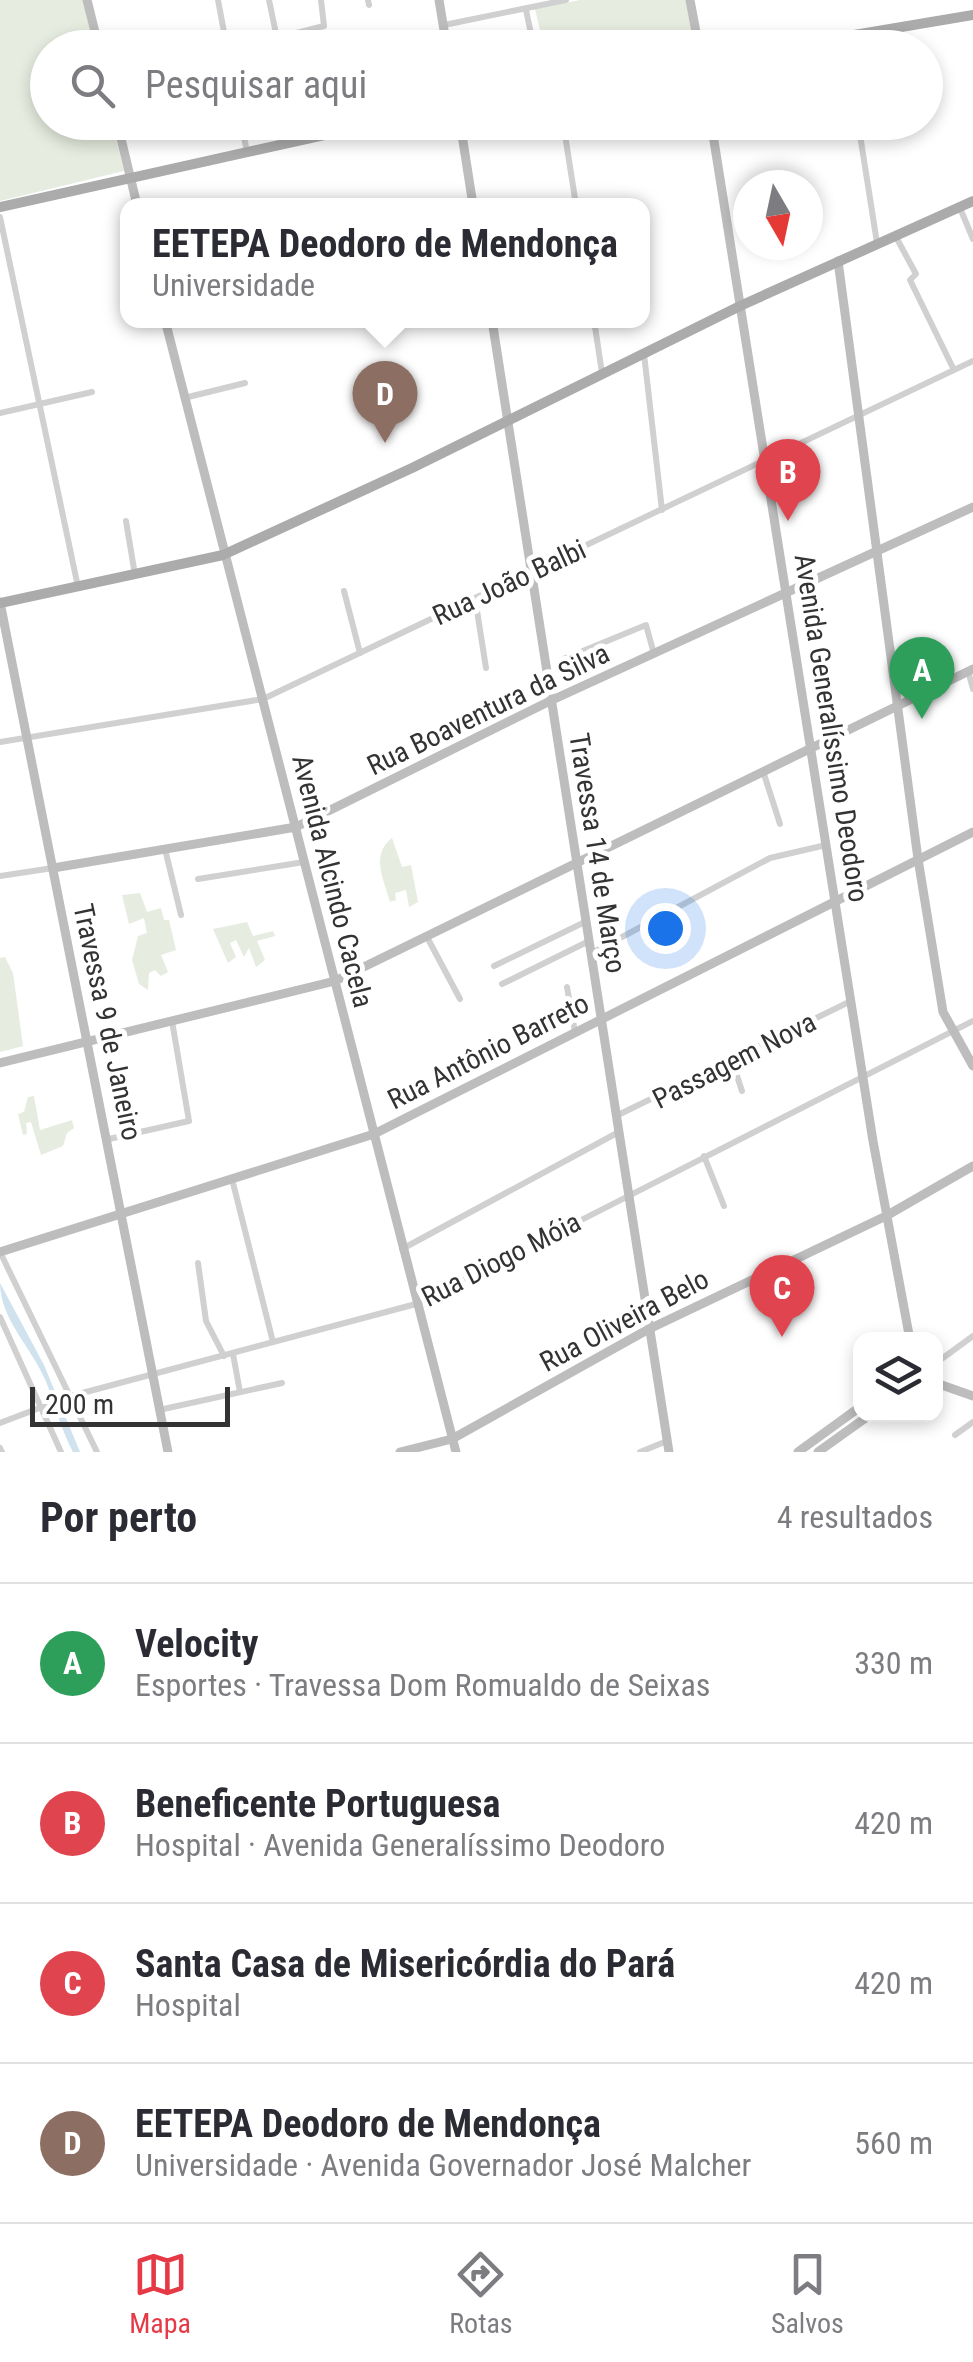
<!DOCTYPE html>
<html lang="pt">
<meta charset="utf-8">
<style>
body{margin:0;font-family:"Roboto Condensed",sans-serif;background:#f2f2f3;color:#2b2b33}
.controls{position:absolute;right:30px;bottom:30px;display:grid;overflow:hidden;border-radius:20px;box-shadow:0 5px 15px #0003}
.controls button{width:90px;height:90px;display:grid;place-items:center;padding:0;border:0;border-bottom:2px solid #e1e1e2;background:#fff;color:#2b2b33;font:50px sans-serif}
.compass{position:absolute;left:733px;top:170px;width:90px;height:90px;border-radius:50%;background:#fff;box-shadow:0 5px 15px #0003;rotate:171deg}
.scale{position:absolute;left:30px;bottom:25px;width:200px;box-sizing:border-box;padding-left:10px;border:5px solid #333;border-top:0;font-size:28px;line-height:35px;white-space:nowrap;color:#333;-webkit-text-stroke:8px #fff;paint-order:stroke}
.you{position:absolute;left:665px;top:928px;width:35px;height:35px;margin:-25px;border:8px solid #fff;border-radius:50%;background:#1a73e8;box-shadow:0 0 0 15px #1a73e833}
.badge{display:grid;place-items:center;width:65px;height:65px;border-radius:50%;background:#e63946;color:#fff;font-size:32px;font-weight:700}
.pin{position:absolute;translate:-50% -82px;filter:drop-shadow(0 2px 5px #0008)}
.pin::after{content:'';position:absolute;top:52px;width:35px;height:30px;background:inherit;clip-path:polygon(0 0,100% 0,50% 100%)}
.popup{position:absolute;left:120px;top:198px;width:530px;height:130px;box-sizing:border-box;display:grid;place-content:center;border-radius:20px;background:#fff;filter:drop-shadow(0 2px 8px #0005);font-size:32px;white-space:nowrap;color:#7c7c81}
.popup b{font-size:38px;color:#2b2b33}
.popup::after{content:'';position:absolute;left:50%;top:100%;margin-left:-20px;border:20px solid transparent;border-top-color:#fff}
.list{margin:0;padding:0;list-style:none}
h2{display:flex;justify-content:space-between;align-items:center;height:130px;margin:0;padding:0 40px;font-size:42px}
h2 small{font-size:32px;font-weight:400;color:#7c7c81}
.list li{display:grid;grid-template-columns:65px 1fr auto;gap:30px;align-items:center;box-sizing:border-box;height:160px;padding:0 40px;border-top:2px solid #e1e1e2}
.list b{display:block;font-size:38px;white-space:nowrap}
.list p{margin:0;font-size:32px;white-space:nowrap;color:#7c7c81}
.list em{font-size:32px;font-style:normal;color:#7c7c81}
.icon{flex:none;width:55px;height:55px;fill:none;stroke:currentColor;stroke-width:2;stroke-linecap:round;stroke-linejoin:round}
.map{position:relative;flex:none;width:973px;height:1452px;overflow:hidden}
.search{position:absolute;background:#fff;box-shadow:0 5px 15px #0003;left:30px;right:30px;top:30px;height:110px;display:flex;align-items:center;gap:25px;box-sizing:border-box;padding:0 35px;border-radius:55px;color:#7c7c81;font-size:38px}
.sheet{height:770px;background:#fff}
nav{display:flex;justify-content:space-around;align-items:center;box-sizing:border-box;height:140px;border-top:2px solid #e1e1e2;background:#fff;font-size:28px;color:#7c7c81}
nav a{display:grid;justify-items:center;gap:5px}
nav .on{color:#e63946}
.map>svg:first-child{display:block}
.green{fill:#e6ecdf}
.water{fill:#cfe2ee}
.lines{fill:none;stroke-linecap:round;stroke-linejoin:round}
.street{stroke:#d0d0d0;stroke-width:6}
.secondary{stroke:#bdbdbd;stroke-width:9}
.primary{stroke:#ababab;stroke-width:10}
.labels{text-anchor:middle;stroke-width:10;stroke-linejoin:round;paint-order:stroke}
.street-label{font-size:28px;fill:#333;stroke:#fff}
</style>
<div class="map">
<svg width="973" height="1452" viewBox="0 0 973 1452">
<rect width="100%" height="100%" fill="#fff"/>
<g class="green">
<polygon points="0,0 83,0 94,47 48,48 48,122 112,123 124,171 0,201"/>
<polygon points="580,0 686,0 696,47 544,47 535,9"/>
<path d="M392 838 402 867 411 865 418 902 409 907 406 890 395 893 396 900 390 902C384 879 370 855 392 838Z"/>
<polygon points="140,893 147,912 161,908 164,920 169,920 176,950 161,955 168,972 161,976 155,970 149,973 148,990 139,984 132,960 138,936 147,933 144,918 129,924 122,895"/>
<polygon points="247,922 253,936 273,931 275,936 257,941 265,960 256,967 249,948 244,957 236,940 230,943 236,957 228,963 213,929"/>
<polygon points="5,957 13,973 23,1046 0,1052 0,958"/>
<polygon points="34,1096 40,1130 72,1120 74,1128 67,1133 63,1146 41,1155 31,1122 26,1123 27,1134 23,1135 18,1114 24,1112 28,1097"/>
</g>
<path class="water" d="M0 1283 44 1365 80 1452H73C61 1429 56 1408 47 1384 34 1350 0 1320 0 1283Z"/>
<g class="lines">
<g class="street">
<polyline points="218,0 227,48"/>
<polyline points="269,0 279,48"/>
<polyline points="368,0 369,5"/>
<polyline points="526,10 534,48"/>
<polyline points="444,25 566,0"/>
<polyline points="847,37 849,48"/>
<polyline points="277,38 324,26 321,0"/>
<polyline points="241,122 247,152"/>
<polyline points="295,122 298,140"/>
<polyline points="563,122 576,205"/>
<polyline points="858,122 877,243"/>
<polyline points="960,208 973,239"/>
<polyline points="0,217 78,587"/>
<polyline points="896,237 916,274 910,280 954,370"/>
<polyline points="594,320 602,373"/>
<polyline points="644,354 662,510"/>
<polyline points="184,398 245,383"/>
<polyline points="0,413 92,392"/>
<polyline points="126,521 135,575"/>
<polyline points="344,591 360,653"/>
<polyline points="475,598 486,668"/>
<polyline points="561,660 646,625 654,654"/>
<polyline points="968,671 973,689"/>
<polyline points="0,742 263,699 973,361"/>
<polyline points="763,771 780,824"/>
<polyline points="165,849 181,915"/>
<polyline points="0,876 53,868"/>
<polyline points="198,879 304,862"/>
<polyline points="427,937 460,999"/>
<polyline points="592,953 770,858 826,845"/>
<polyline points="494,966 587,921"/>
<polyline points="502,984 589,941"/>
<polyline points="567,987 575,1032"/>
<polyline points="732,1061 742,1091"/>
<polyline points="616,1116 851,1001"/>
<polyline points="109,1139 189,1121 172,1021"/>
<polyline points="704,1156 724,1206"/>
<polyline points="232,1179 273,1342"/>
<polyline points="402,1249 617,1133"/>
<polyline points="0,1252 97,1452"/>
<polyline points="198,1263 206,1321 224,1356"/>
<polyline points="0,1317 61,1452"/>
<polyline points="233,1354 240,1392"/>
<polyline points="936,1363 973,1336"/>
<polyline points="159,1410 282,1383"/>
<polyline points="0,1423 71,1396 416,1304 973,1021"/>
<polyline points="955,1435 973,1422"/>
<polyline points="0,1448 2,1452"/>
<polyline points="640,1452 667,1441"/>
</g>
<g class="secondary">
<polyline points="87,0 99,48"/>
<polyline points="439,0 447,48"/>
<polyline points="690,0 699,48"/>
<polyline points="117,122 137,205"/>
<polyline points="460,122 473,205"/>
<polyline points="711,122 873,1141 910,1340"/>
<polyline points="838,261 918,859 943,1012 973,1066"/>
<polyline points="165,320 456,1452"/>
<polyline points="492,320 669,1452"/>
<polyline points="0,602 168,1452"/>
<polyline points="53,868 296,827 550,701 973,507"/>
<polyline points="0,1063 335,981 973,669"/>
<polyline points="0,1252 374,1134 973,832"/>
<polyline points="936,1383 973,1396"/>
<polyline points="400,1452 452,1439 647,1330 886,1216 973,1166"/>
<polyline points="798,1452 860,1407"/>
<polyline points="818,1452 871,1414"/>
</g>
<g class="primary">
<polyline points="777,48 973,15"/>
<polyline points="0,207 383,122"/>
<polyline points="0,603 223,555 412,468 740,306 973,201"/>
</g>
</g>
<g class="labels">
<g class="street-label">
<text transform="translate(509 582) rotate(-25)" y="10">Rua João Balbi</text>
<text transform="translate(488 709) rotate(-26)" y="10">Rua Boaventura da Silva</text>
<text transform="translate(832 728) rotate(81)" y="10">Avenida Generalíssimo Deodoro</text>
<text transform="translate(598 853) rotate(81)" y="10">Travessa 14 de Março</text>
<text transform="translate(333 881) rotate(76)" y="10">Avenida Alcindo Cacela</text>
<text transform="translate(108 1022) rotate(78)" y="10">Travessa 9 de Janeiro</text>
<text transform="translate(488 1051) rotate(-27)" y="10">Rua Antônio Barreto</text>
<text transform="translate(734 1060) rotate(-27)" y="10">Passagem Nova</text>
<text transform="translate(501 1259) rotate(-27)" y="10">Rua Diogo Móia</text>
<text transform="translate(624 1320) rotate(-28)" y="10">Rua Oliveira Belo</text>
</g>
</g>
</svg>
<div class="controls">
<button><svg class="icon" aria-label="layers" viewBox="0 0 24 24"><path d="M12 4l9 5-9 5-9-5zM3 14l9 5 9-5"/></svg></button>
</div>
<svg class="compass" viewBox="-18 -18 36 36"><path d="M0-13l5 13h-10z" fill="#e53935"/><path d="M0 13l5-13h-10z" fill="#7c7c81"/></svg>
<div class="scale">200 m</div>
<div class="you"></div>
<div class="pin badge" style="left:922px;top:719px;background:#2e9e5b">A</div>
<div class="pin badge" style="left:788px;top:521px;background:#e0444e">B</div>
<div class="pin badge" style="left:782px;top:1337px;background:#e0444e">C</div>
<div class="pin badge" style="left:385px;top:443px;background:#8d6e63">D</div>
<div class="popup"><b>EETEPA Deodoro de Mendonça</b>Universidade</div>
<div class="search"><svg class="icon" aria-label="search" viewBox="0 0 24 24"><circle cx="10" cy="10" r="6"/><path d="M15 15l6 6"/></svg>Pesquisar aqui</div>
</div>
<section class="sheet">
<h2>Por perto<small>4 resultados</small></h2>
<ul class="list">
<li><span class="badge" style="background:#2e9e5b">A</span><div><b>Velocity</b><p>Esportes · Travessa Dom Romualdo de Seixas</p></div><em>330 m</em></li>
<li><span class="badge" style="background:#e0444e">B</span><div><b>Beneficente Portuguesa</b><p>Hospital · Avenida Generalíssimo Deodoro</p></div><em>420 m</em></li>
<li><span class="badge" style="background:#e0444e">C</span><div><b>Santa Casa de Misericórdia do Pará</b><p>Hospital</p></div><em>420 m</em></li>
<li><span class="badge" style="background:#8d6e63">D</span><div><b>EETEPA Deodoro de Mendonça</b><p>Universidade · Avenida Governador José Malcher</p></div><em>560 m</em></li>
</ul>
</section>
<nav>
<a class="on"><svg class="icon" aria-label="map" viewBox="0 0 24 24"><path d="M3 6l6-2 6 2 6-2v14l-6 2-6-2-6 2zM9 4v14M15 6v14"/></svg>Mapa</a>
<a><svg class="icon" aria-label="directions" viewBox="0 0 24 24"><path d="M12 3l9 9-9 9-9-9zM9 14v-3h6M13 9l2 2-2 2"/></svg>Rotas</a>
<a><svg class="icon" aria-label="saved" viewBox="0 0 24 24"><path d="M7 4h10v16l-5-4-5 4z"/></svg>Salvos</a>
</nav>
